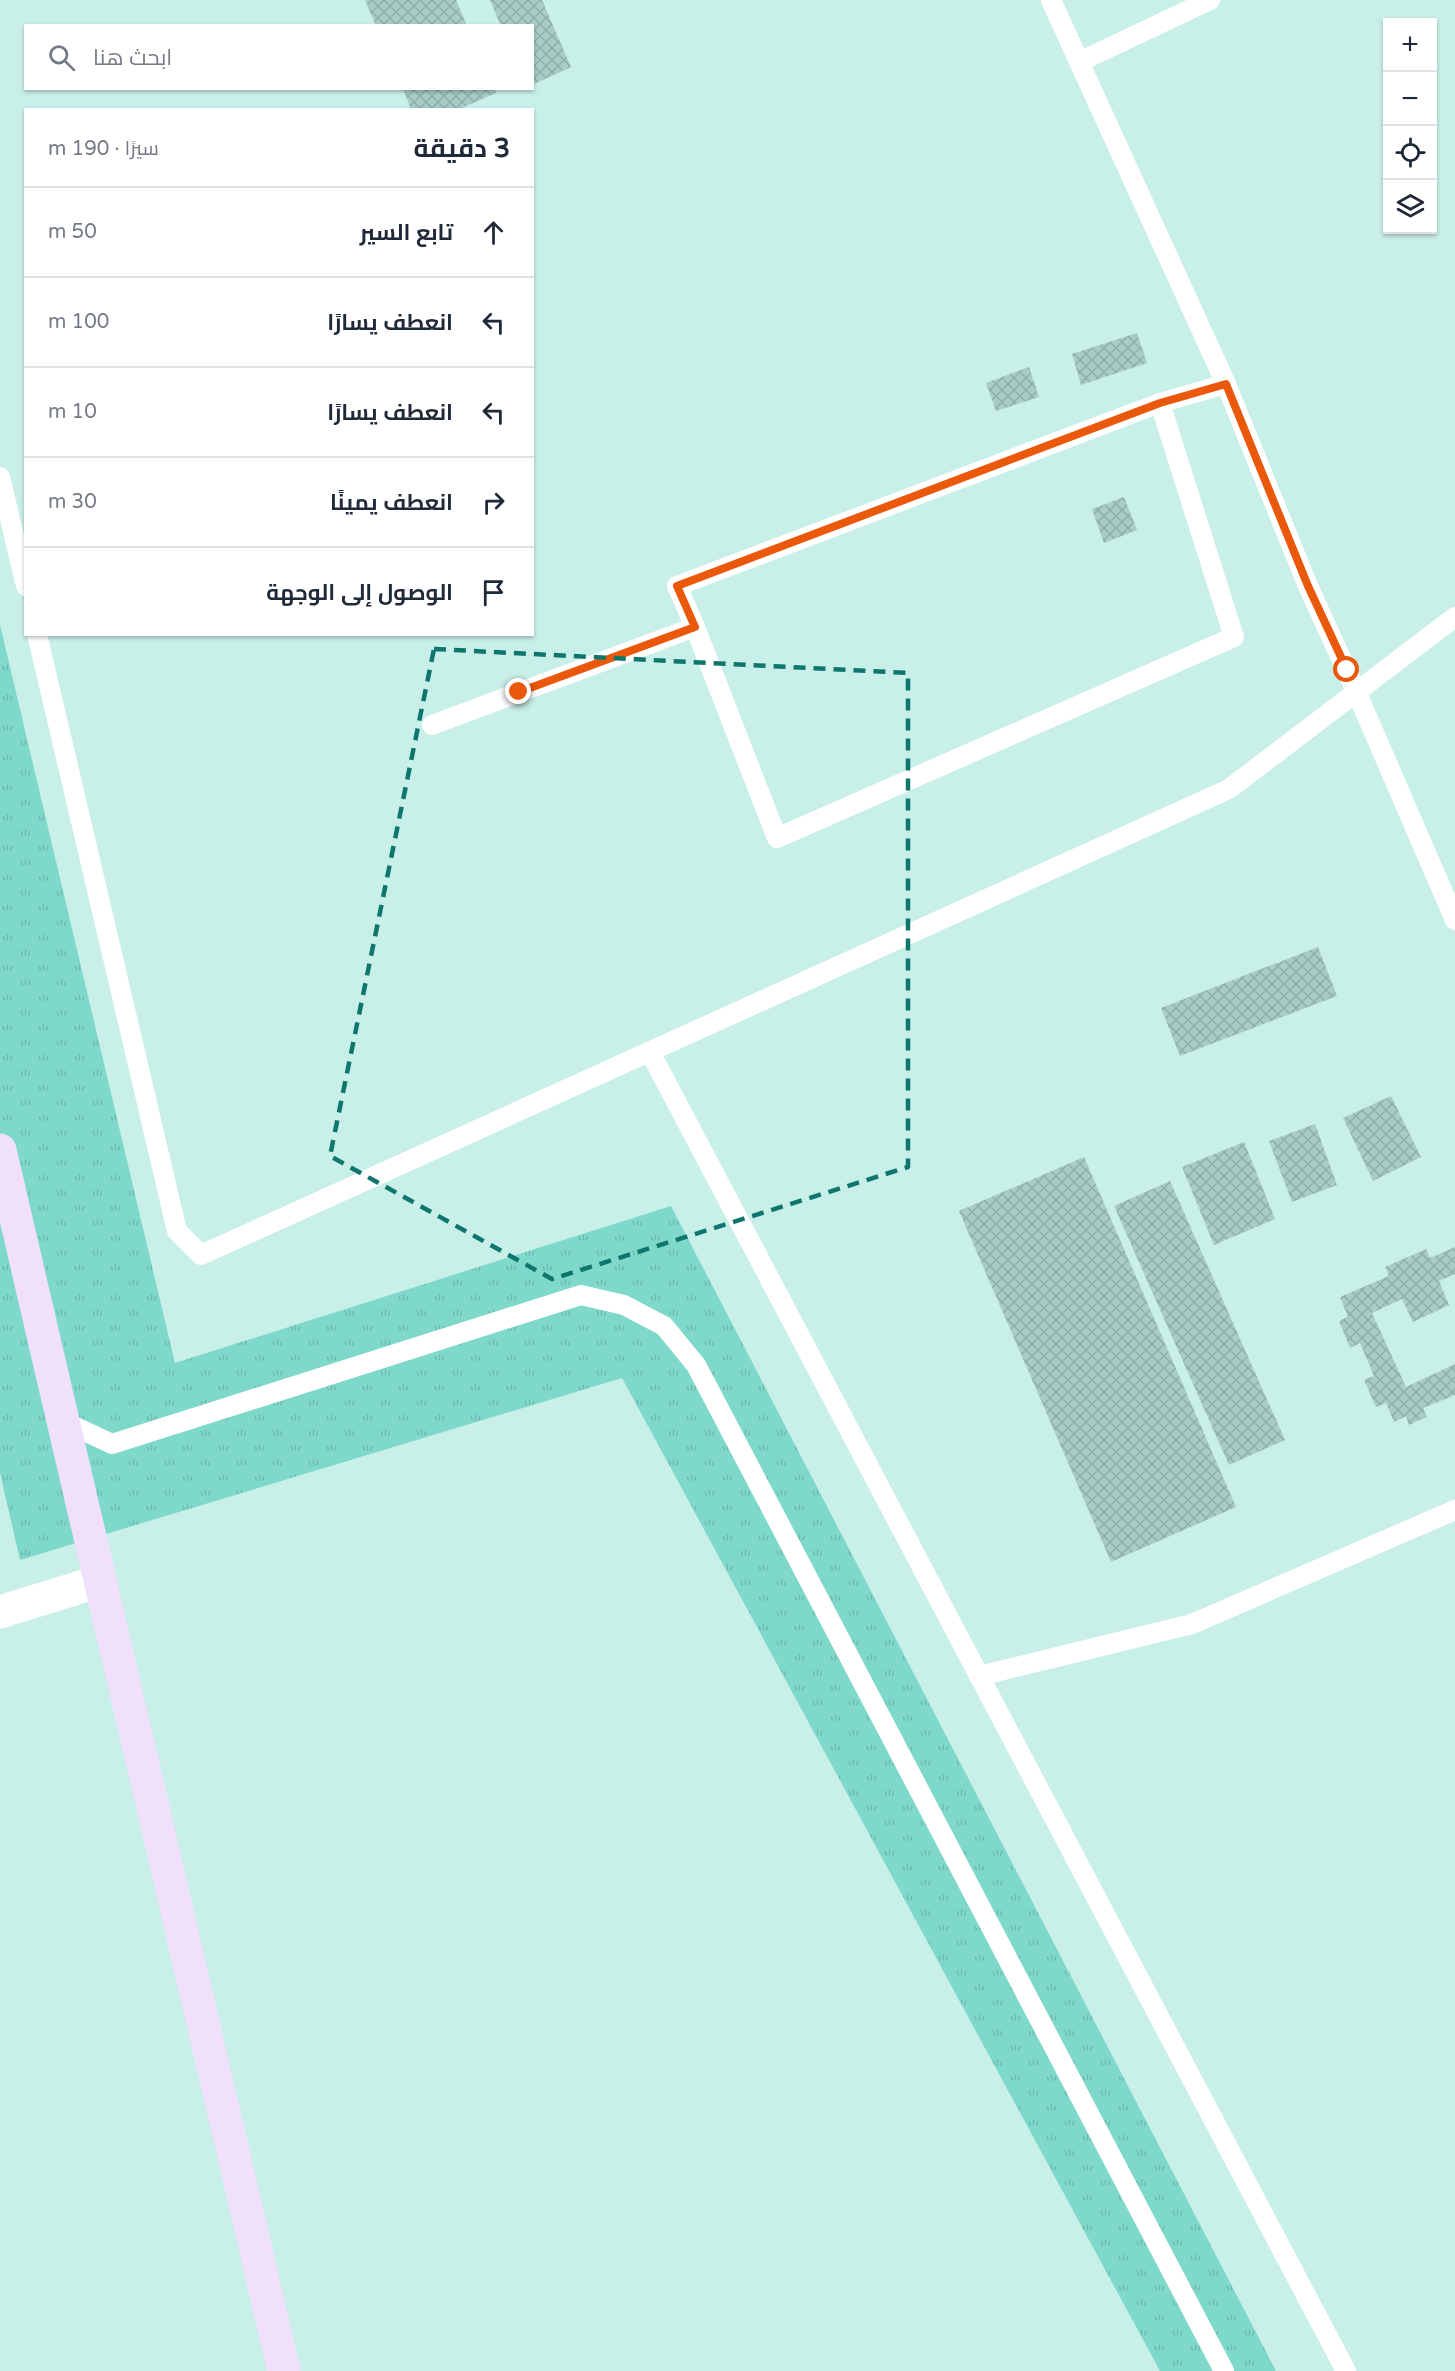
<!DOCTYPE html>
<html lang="ar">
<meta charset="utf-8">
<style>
body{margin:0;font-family:"Varela Round",Cairo,sans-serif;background:#f2f2f3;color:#1f2937;direction:rtl}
.controls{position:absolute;right:18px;top:18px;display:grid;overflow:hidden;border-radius:0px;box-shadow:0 2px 4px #0004}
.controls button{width:54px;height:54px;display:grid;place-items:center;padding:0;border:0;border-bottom:2px solid #e0e1e3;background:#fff;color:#1f2937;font:30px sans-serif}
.stop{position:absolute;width:18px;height:18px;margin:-14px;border:4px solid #ea580c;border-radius:50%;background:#fff}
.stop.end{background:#ea580c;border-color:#fff;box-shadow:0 2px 6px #0008}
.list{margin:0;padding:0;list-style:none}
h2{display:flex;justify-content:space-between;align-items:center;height:78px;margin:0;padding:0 24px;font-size:26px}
h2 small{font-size:20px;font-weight:400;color:#747a83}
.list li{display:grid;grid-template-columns:39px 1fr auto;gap:18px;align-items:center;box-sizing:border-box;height:90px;padding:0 24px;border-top:2px solid #e0e1e3}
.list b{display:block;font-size:22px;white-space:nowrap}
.list em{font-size:20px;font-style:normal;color:#747a83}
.icon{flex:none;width:33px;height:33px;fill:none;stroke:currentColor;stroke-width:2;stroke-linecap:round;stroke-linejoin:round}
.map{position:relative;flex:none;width:1455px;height:2371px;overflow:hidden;direction:ltr}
.search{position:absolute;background:#fff;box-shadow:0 2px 4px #0004;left:24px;top:24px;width:510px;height:66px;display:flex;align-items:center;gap:15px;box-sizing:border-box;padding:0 21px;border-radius:0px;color:#747a83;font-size:22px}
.panel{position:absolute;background:#fff;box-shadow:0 2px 4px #0004;left:24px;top:108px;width:510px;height:528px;border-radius:0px;direction:rtl}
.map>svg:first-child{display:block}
.grass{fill:url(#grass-tufts)}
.building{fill:url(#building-cross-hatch)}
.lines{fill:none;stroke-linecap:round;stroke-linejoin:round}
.lane{stroke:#fff;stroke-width:20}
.street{stroke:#fff;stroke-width:33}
.secondary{stroke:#f0e0fb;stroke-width:33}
.route{stroke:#ea580c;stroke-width:8}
.marked{fill:none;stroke:#0f766e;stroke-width:4.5;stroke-dasharray:12 8;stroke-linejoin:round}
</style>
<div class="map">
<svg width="1455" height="2371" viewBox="0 0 1455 2371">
<defs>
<pattern id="grass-tufts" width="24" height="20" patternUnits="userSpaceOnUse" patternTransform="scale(1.5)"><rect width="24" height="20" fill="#7fd9ca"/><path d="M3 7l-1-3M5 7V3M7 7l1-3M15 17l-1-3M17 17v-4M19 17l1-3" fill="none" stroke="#6dbbae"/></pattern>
<pattern id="building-cross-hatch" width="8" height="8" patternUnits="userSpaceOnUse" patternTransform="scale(1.5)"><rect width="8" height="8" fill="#a7cdc6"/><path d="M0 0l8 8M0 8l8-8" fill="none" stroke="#8fb0aa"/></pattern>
</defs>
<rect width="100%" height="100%" fill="#c8efe8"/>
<polygon class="grass" points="0,625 175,1363 671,1206 1276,2371 1160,2371 622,1378 20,1560 0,1473"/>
<g class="building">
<polygon points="365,0 456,0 467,26 376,26"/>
<polygon points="490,0 542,0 571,67 532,85 532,26 501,26"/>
<polygon points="403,88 494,88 496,93 457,110 411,110"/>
<polygon points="1137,333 1147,363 1081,385 1072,354"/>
<polygon points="1029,367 1039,397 996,411 986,383"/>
<polygon points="1124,497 1137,530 1104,543 1092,509"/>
<polygon points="1318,947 1337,996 1180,1056 1161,1008"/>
<polygon points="1391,1096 1421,1157 1373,1181 1343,1118"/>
<polygon points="1315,1124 1337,1185 1292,1202 1269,1141"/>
<polygon points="1244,1142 1275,1219 1214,1245 1182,1167"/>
<polygon points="1084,1157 1236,1507 1111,1562 959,1211"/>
<polygon points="1170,1181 1285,1440 1229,1465 1114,1206"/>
<polygon points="1455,1247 1455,1274 1439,1281 1449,1305 1413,1322 1402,1299 1372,1313 1406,1387 1455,1364 1455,1395 1423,1408 1427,1417 1409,1425 1406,1416 1394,1422 1386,1403 1376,1407 1364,1380 1374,1376 1360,1343 1350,1348 1339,1321 1348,1317 1340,1297 1389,1276 1385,1267 1426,1249 1430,1258"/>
</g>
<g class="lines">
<g class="lane">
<polyline points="1051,0 1226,384 1308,586 1356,691 1455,920"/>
<polyline points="1079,62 1210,0"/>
<polyline points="0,477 26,586"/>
<polyline points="695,627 777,838 1234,637 1160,403"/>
<polyline points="37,634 177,1231 201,1255 1229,789 1455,617"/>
<polyline points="432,725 695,627 677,586 1160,403 1226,384"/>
<polyline points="650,1052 1346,2371"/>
<polyline points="63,1421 112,1444 581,1295 624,1305 664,1326 696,1365 1224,2371"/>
<polyline points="979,1676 1192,1624 1455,1510"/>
</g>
<polyline class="street" points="0,1612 100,1581"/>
<polyline class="secondary" points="0,1150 284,2371"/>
</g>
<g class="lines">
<polyline class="route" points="519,692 695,627 677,586 1160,403 1226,384 1308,586 1347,670"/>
</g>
<path class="marked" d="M434 649 908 673V1167L552 1279 330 1156Z"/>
</svg>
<div class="controls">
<button>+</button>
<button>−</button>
<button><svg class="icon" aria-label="locate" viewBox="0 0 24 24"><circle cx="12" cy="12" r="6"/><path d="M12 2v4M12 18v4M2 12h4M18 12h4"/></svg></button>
<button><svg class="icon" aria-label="layers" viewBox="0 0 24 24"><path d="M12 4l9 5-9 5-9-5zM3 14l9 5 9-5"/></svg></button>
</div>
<div class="stop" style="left:1347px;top:670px"></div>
<div class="stop end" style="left:519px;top:692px"></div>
<div class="search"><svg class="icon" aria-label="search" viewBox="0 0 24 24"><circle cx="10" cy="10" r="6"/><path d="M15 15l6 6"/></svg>ابحث هنا</div>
<section class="panel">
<h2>3 دقيقة<small>سيرًا · 190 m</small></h2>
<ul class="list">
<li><svg class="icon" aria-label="ahead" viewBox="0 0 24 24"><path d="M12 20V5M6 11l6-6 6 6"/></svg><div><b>تابع السير</b></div><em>50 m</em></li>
<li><svg class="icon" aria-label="left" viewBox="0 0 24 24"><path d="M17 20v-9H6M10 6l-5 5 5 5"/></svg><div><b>انعطف يسارًا</b></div><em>100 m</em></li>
<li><svg class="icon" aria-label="left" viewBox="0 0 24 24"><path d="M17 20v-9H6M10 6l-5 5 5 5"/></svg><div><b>انعطف يسارًا</b></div><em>10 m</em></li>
<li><svg class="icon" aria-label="right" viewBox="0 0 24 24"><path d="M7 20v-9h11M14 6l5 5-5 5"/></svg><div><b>انعطف يمينًا</b></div><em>30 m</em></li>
<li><svg class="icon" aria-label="arrive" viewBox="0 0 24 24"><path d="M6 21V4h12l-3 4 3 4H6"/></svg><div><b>الوصول إلى الوجهة</b></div></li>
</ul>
</section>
</div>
